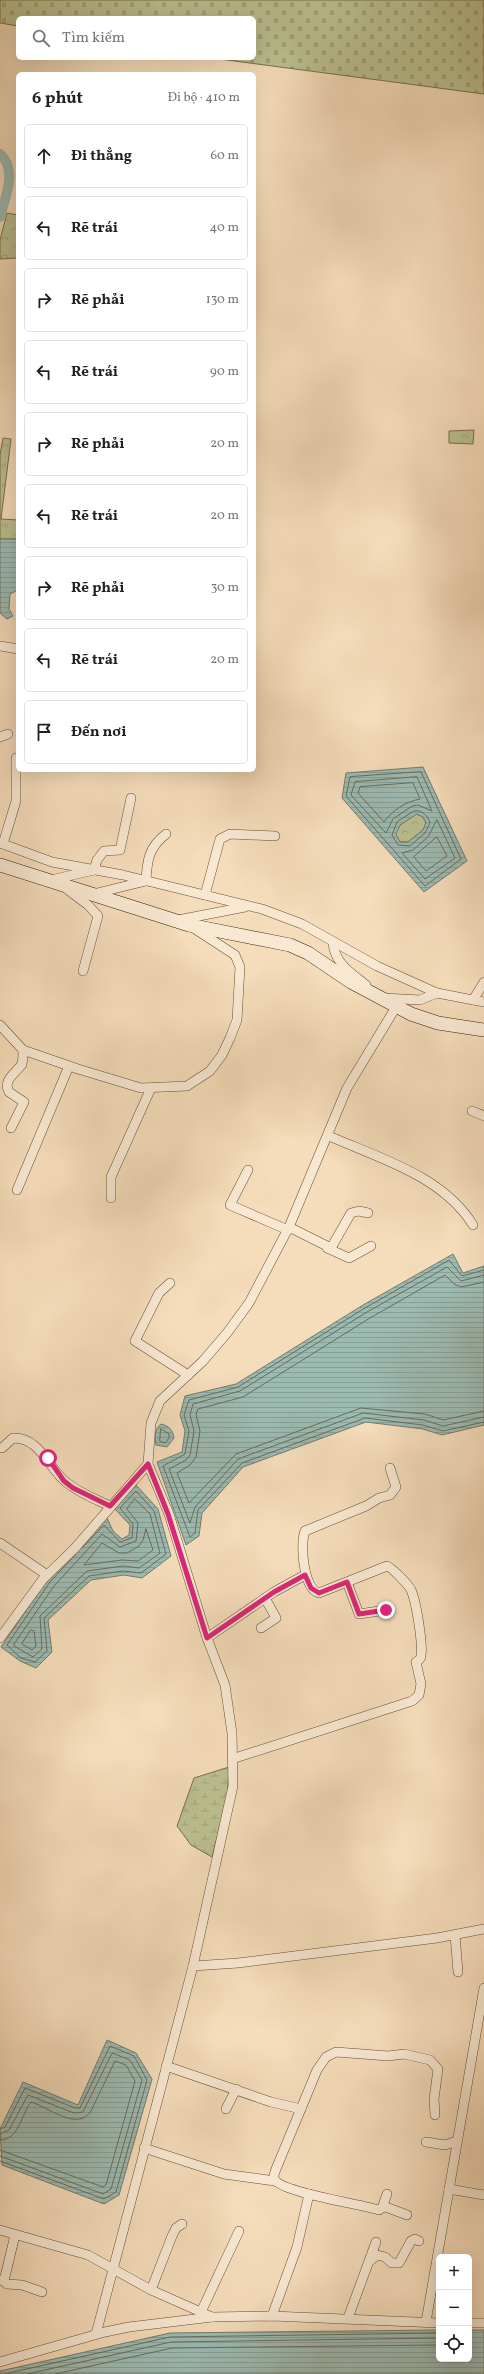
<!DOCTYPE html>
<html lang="vi">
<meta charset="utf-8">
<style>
body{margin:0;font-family:Vollkorn,serif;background:#f6f6f6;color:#202124}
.controls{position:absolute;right:12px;bottom:12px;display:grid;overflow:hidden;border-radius:6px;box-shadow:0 4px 16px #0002}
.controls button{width:36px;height:36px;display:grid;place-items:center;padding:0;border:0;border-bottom:1px solid #e0e0e0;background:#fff;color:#202124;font:20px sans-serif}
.stop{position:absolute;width:12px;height:12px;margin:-9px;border:3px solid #db2777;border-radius:50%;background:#fff}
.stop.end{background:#db2777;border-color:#fff;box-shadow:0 1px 4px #0008}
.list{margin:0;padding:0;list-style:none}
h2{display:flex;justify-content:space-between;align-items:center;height:52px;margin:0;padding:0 16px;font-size:17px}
h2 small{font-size:13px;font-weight:400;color:#757577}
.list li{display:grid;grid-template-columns:26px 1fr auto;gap:12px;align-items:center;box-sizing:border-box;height:64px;margin:0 8px 8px;padding:0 8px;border:1px solid #e0e0e0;border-radius:6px}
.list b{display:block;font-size:15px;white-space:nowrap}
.list em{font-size:13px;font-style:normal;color:#757577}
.icon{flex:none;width:22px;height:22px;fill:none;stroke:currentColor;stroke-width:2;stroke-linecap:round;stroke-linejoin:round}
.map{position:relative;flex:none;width:484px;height:2374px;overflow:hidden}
.search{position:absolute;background:#fff;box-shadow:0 4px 16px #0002;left:16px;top:16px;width:240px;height:44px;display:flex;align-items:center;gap:10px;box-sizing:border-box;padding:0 14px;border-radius:6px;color:#757577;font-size:15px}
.panel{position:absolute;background:#fff;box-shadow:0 4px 16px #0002;left:16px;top:72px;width:240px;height:700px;border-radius:6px}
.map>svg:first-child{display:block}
.grass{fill:url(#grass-tufts);stroke:#786f4a}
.forest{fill:url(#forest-crowns);stroke:#786f4a}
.wetland{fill:url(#wetland-marsh);stroke:#786f4a}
.cemetery{fill:url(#cemetery-stones);stroke:#786f4a}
.water{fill:url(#water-rules);stroke:#737c6d;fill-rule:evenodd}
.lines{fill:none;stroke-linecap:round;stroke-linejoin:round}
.shore{stroke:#686c5b;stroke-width:1}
.canal{stroke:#9cbbb3;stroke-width:10}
.street-casing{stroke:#654e31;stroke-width:10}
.secondary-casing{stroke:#351e03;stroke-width:14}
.street{stroke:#f8e8d2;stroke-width:9}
.secondary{stroke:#f8e8d2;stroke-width:13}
.route{stroke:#db2777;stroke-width:5}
</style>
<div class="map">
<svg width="484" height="2374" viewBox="0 0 484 2374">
<defs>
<pattern id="grass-tufts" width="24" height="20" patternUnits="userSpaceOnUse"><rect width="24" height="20" fill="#bbc090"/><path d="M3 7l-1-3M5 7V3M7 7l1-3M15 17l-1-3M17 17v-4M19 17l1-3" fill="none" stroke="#a1a57b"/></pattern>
<pattern id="forest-crowns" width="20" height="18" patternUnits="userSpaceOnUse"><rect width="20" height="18" fill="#bbc090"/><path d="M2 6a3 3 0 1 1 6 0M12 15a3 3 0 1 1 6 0" fill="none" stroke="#a1a57b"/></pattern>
<pattern id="wetland-marsh" width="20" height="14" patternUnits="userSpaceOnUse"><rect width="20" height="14" fill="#bbc090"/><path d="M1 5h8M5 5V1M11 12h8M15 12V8" fill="none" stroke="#a1a57b"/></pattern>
<pattern id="cemetery-stones" width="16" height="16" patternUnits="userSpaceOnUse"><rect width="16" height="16" fill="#bbc090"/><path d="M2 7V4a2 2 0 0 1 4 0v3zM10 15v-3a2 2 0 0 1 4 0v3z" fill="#a1a57b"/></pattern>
<pattern id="water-rules" width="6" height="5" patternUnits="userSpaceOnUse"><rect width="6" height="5" fill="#9cbbb3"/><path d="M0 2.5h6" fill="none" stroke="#87a098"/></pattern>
</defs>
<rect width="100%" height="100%" fill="#f5dcba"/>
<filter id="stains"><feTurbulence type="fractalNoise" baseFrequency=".005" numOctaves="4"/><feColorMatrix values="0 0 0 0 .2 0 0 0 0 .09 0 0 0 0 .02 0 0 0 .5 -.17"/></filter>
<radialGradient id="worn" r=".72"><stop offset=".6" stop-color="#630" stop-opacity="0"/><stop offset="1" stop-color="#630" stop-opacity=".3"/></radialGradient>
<polygon class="grass" points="3,438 11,439 1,519 18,520 18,539 0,539 0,455"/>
<g class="forest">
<polygon points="7,213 18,215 18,258 0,259 0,240"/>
<polygon points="474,430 473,444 449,443 449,431"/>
<polygon points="416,814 423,817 426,823 423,830 408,842 400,842 395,834 400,825"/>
</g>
<polygon class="wetland" points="229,1767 227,1800 212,1857 191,1845 177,1826 194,1778"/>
<polygon class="cemetery" points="0,0 484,0 484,94 212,58 254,58 254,18 18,18 18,26 0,23"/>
<g class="water">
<polygon points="0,539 18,539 18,590 10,594 9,609 13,616 7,619 0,613"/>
<path d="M423 767 467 861 424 892 342 798 346 773ZM417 814 423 817 426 823 423 830 408 842H400L396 834 400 825Z"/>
<polygon points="453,1254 463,1273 484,1266 484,1425 442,1435 423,1429 366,1422 243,1467 202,1513 199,1536 186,1545 157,1462 182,1452 185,1431 180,1415 185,1396 236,1384 363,1305"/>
<path d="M161 1424C169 1426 173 1430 174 1438L167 1447 156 1445C155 1438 154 1429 161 1424Z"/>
<polygon points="136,1485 158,1509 171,1556 142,1578 124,1575 91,1580 48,1620 52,1652 36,1668 20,1661 1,1647 47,1580 106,1516 113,1531 122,1539 129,1535 130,1525 114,1508"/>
<polygon points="107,2040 136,2053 152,2079 119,2195 104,2204 2,2165 0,2129 23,2082 78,2105"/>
<polygon points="439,2330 439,2359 469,2359 469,2330 484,2330 484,2374 0,2374 0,2371 170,2333"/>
</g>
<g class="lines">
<g class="shore">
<polygon points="421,772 461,859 425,886 346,796 350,777"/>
<polygon points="417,777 432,811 418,805 412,806 393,819 386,833 351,795 355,782"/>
<path d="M413 783 420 799C405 802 393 810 384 822L358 793 360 787Z"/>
<path d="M414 811C422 809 428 816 430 823L425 833 410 846 398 845 392 835 397 822Z"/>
<polygon points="437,820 455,858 425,879 402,853 413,850 428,837"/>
<polygon points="437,837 447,856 426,871 414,857"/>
<polyline points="484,1270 462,1276 449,1260 365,1308 238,1387 189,1400 184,1415 189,1431 185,1454 163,1466 190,1537 195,1533 198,1510 242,1463 365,1418 423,1425 443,1431 484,1422"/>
<polyline points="484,1275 461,1281 447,1267 367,1312 240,1391 193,1404 190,1415 194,1431 190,1455 186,1460 169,1469 190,1523 195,1507 238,1459 363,1413 424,1420 443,1426 484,1417"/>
<polyline points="484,1282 461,1287 454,1284 445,1275 370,1318 243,1397 198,1409 196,1415 200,1431 196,1457 190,1465 177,1473 189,1503 236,1454 361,1408 425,1414 443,1420 484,1411"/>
<polygon points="161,1429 169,1434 169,1438 165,1443 160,1441"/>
<polygon points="135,1499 150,1514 160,1553 139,1568 123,1566 87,1571 40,1616 42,1649 33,1657 14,1646 14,1644 54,1586 102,1534 120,1547 136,1541 138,1523 127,1509"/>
<polygon points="146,1529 153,1550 138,1561 122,1560 84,1565 102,1543 119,1553 127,1553 139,1546 143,1540"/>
<polyline points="76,1554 50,1582 7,1645 21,1658 35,1662 47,1651 44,1618 89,1576 123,1571 141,1573 166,1554 154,1511 136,1491 120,1508 133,1524 132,1538 120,1542 104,1525 82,1548"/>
<polygon points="31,1630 34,1631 36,1646 32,1650 22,1644"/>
<polyline points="0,2129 5,2127 25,2088 75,2108 80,2108 110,2046 134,2056 147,2080 116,2192 104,2199 0,2161"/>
<polyline points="0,2134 9,2130 28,2095 74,2113 83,2112 112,2053 130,2060 142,2080 111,2189 103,2194 0,2156"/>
<path d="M0 2140C19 2140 21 2115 31 2102 48 2107 78 2132 91 2111L115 2061 126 2065 135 2081 106 2185 103 2187 0 2150"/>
<polyline points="4,2374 170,2337 439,2333"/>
<polyline points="27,2374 171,2342 439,2338"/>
<polyline points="55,2374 172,2348 439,2345"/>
</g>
<path class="canal" d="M0 154C18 170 5 197 0 217"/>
<g class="street-casing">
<g id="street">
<polyline points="0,646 18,649"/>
<polyline points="0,737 8,734"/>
<polyline points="0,843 52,862 123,875 262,909 302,924 377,966 437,993 484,1002"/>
<polyline points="3,844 16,801 16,758"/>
<polyline points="51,880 94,870 97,860 104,851 120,850 131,798"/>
<polyline points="68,890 88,905 98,916 83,971"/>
<path d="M93 894 146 881C147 860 149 847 166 834"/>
<polyline points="205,895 220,839 230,834 275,836"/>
<polyline points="178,920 245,907"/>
<path d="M333 942C334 963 351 973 366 985"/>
<polyline points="383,998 420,1000 437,993"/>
<polyline points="473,1000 484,982"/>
<polyline points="0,1025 23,1050 78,1069 141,1088 187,1086 210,1071 222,1055 230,1038 237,1020 240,967 235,955 195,929"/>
<polyline points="472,1111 484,1116"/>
<path d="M11 1128 24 1102 9 1092C2 1080 17 1072 22 1064 23 1060 23 1054 23 1050"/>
<path d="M329 1136C379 1158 443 1176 473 1225"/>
<polyline points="248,1170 230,1205 288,1230"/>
<polyline points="17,1190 69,1066"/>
<polyline points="111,1198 111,1177 151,1088"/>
<polyline points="289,1227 331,1248 351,1213 359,1211 368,1213"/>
<polyline points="327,1248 349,1258 371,1246"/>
<polyline points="170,1283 159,1293 135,1341 188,1375"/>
<path d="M2 1448 13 1438C40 1437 49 1469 66 1482 79 1493 95 1499 110 1506"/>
<polyline points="0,1543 47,1575"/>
<polyline points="347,1582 359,1614 386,1610"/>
<polyline points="261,1628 276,1618 265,1598"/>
<polyline points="0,1638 43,1579 75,1548 148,1464"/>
<polyline points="207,1638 274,1592 305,1575"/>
<path d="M232 1759 412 1701 419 1695 421 1684 416 1662C419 1660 421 1659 421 1655 423 1644 416 1600 411 1590 409 1585 391 1567 387 1566L319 1593C303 1589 300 1543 305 1531L366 1506 379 1498 390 1495 396 1487 390 1468"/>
<polyline points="455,1935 458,1972"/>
<polyline points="193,1966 238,1963 437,1938 484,1929"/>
<polyline points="166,2066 271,2102 301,2109"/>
<polyline points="226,2109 236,2089"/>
<polyline points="426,2142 445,2145 457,2141"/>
<polyline points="144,2148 224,2174 275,2181"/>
<polyline points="449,2189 484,2195"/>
<path d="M387 2194 382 2208 379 2210C361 2204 284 2193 275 2180 272 2177 275 2173 276 2169L317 2070 326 2057 336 2052 388 2056 404 2054 430 2060 438 2069 434 2099 435 2115"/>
<polyline points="383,2206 407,2215"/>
<polyline points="0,2230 88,2255 151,2290 212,2317"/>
<polyline points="370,2261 377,2255 385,2257 392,2263 399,2263 411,2241 415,2239 419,2241"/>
<polyline points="0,2280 4,2281 15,2235"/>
<polyline points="4,2281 7,2284 22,2285 42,2292"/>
<polyline points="151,2290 172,2236 176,2228 182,2224"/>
<polyline points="201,2312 239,2231"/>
<polyline points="272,2316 297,2247 309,2194"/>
<polyline points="348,2318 376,2242"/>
<polyline points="426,2322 484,1988"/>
<polyline points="469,2323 484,2323"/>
<polyline points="96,2334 193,1966 233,1786 232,1733 225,1685 207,1638 169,1514 148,1464 151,1423 160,1401 203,1361 227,1333 249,1303 289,1227 347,1088 396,1007"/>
<polyline points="0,2362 105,2332 129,2327 212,2317 272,2316 439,2323"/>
</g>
</g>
<g class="secondary-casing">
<polyline id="secondary" points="0,865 189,925 290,945 308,953 351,982 411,1014 438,1023 484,1030"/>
</g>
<use href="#street" class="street"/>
<use href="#secondary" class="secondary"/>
</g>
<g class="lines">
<polyline class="route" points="48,1458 64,1481 73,1488 110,1506 148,1464 168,1514 207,1638 274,1592 305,1575 311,1588 319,1593 347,1582 359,1614 386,1610"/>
</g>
<rect width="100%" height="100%" filter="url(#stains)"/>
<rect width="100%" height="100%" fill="url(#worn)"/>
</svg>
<div class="controls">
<button>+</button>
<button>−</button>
<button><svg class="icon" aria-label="locate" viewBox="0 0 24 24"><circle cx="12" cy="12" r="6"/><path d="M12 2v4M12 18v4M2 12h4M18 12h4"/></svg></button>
</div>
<div class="stop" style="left:48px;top:1458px"></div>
<div class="stop end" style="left:386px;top:1610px"></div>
<div class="search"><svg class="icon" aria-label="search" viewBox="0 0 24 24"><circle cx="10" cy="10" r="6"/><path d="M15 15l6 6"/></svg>Tìm kiếm</div>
<section class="panel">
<h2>6 phút<small>Đi bộ · 410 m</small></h2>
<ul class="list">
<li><svg class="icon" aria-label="ahead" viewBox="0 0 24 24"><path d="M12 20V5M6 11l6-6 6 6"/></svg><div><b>Đi thẳng</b></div><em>60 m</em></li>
<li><svg class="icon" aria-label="left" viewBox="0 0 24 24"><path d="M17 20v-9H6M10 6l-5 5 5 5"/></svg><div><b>Rẽ trái</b></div><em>40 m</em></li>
<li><svg class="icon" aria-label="right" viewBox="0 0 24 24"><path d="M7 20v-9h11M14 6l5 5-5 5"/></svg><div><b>Rẽ phải</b></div><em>130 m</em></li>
<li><svg class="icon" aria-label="left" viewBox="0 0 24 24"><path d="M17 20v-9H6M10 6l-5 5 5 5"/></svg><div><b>Rẽ trái</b></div><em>90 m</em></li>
<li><svg class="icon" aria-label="right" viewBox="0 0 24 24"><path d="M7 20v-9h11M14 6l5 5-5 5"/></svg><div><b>Rẽ phải</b></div><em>20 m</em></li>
<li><svg class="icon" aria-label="left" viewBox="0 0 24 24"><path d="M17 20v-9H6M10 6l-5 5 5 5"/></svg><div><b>Rẽ trái</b></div><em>20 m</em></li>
<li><svg class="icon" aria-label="right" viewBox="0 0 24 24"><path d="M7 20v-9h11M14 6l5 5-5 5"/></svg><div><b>Rẽ phải</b></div><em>30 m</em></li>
<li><svg class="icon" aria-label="left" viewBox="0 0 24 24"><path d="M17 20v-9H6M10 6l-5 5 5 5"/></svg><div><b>Rẽ trái</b></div><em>20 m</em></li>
<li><svg class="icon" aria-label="arrive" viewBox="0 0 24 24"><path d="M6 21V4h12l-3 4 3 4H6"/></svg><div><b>Đến nơi</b></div></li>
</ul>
</section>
</div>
